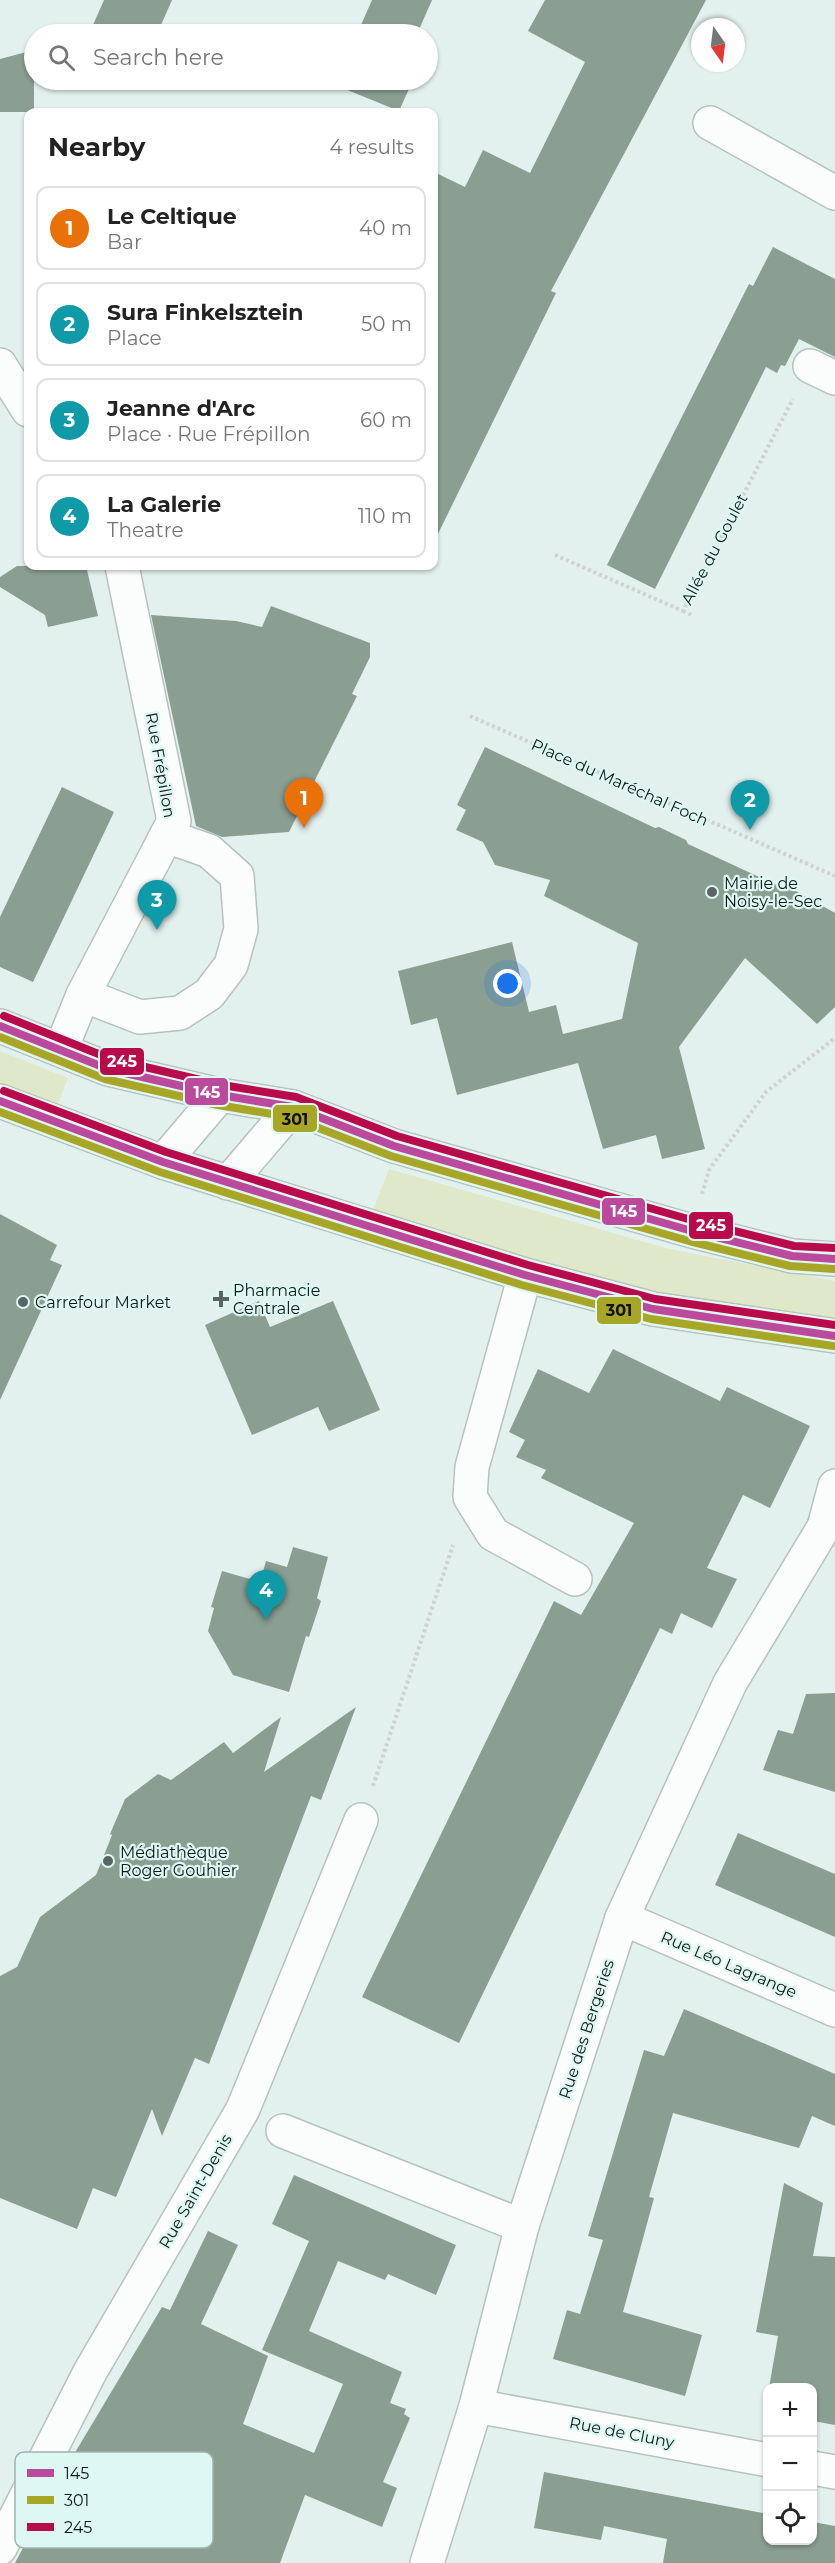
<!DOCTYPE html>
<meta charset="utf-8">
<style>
body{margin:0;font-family:Montserrat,sans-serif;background:#f6f6f6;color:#222}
.controls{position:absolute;right:18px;bottom:18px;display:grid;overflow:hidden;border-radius:12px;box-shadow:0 2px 4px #0004}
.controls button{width:54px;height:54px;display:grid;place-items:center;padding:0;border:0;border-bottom:2px solid #e0e0e0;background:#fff;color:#222;font:30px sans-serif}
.compass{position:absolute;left:691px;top:18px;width:54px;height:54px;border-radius:50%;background:#fff;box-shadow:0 2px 4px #0004;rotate:166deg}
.you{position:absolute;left:508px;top:984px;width:21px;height:21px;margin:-15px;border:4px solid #fff;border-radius:50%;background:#1a73e8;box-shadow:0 0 0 9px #1a73e833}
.badge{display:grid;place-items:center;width:39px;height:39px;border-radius:50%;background:#2563eb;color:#fff;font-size:20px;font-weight:700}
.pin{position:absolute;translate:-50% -50px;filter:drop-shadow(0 2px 3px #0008)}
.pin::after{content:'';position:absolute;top:32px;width:21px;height:18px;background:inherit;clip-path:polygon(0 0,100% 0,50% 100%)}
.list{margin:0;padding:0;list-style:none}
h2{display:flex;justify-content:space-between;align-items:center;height:78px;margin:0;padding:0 24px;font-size:26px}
h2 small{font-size:20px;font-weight:400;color:#767676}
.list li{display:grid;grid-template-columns:39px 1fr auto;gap:18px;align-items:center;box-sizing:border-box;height:84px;margin:0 12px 12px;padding:0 12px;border:2px solid #e0e0e0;border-radius:12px}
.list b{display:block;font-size:22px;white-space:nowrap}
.list p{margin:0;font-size:20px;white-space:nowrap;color:#767676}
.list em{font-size:20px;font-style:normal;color:#767676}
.icon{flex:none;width:33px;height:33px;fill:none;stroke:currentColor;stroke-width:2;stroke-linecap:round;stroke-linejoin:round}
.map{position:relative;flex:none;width:835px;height:2563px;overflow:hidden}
.search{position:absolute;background:#fff;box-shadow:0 2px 4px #0004;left:24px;top:24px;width:414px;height:66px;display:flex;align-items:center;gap:15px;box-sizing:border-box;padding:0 21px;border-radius:33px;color:#767676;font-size:22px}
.panel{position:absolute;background:#fff;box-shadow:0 2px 4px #0004;left:24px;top:108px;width:414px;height:462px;border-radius:12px}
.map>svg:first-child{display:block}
.green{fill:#dfe8c8}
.building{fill:#8a9e92}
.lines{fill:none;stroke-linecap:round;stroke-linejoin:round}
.minor-casing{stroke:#b6c2bf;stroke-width:36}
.major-casing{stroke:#b6c2bf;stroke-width:36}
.path{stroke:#ced2d1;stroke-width:4;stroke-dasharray:3 3;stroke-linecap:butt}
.minor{stroke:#fbfdfc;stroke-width:33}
.major{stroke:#fbfdfc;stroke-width:33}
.bus-1-casing{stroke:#ddf7f2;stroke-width:12}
.bus-2-casing{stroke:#ddf7f2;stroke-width:12}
.bus-3-casing{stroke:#ddf7f2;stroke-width:12}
.bus-1{stroke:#bb4a9d;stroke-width:8}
.bus-2{stroke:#a8a626;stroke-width:8}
.bus-3{stroke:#b90b4b;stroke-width:8}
.poi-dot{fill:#596562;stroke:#ddf7f2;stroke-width:2}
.labels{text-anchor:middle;stroke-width:4.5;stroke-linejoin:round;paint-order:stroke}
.street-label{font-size:16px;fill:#0f1917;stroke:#ddf7f2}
.poi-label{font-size:16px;fill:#0f1917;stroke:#ddf7f2;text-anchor:start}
.key{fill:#ddf7f2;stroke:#9fb4b0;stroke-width:1.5}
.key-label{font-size:16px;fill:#0f1917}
.line-badge{stroke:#ddf7f2;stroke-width:2}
.badge-label{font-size:16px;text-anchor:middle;font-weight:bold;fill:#fff}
.pale-badge-label{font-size:16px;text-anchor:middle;font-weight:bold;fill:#111}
</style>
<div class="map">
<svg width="835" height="2563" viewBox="0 0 835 2563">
<rect width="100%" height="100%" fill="#e3f1ee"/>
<g class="green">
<polygon points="0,1051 68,1078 57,1106 0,1083"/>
<polygon points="389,1169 669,1249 835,1281 835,1319 776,1316 665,1294 536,1262 373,1210"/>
</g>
<g class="building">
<polygon points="104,0 172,0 157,34 89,34"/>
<polygon points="372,0 432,0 417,34 357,34"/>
<polygon points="545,0 706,0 551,291 556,293 434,542 434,172 465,187 483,150 530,173 585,62 528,31"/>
<polygon points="34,50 34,112 0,112 0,59"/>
<polygon points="338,80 413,80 399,111 335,85"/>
<polygon points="773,247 835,279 835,357 799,339 785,366 781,365 777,373 766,367 655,589 607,565 749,284 753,286"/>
<polygon points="17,566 86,566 98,616 48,627 45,615 0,587 0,577"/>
<polygon points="271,606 370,643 370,657 352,694 357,696 289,832 222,837 196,826 151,615 236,621 262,627"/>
<polygon points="485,747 655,828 659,827 686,840 688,844 783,888 787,886 835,913 835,1007 817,1024 745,958 679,1047 705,1149 662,1159 656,1135 603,1149 578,1063 457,1095 437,1018 411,1025 398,971 512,942 529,1012 556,1005 563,1034 622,1019 638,943 544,896 550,880 495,865 483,842 456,830 466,810 457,805"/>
<polygon points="62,787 114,812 33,982 0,967 0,917"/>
<polygon points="0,1214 57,1245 50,1260 62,1265 0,1400"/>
<polygon points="259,1301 270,1327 333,1301 380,1410 329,1431 318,1407 252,1435 205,1325"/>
<polygon points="613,1349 720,1401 727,1387 810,1426 770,1508 743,1495 707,1568 737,1579 712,1628 681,1613 672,1634 660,1628 459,2043 362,1997 554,1601 581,1615 634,1523 541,1478 546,1470 516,1457 525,1440 509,1432 538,1369 589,1393"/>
<polygon points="293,1547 328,1557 317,1598 321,1601 309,1637 306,1636 289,1692 233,1675 208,1631 214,1608 211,1607 222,1571 260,1582 266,1561 287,1567"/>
<polygon points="835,1693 835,1792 763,1770 778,1730 793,1734 806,1694"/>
<polygon points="356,1707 321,1800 311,1796 209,2064 195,2058 162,2136 152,2109 116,2197 93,2188 77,2229 0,2198 0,1976 17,1967 40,1917 96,1875 112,1835 110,1834 125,1799 158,1774 171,1780 224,1742 233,1753 281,1717 264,1772"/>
<polygon points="738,1833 835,1874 835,1937 715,1885"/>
<polygon points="684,2009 835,2074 835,2126 812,2116 799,2148 673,2113 649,2197 654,2198 623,2312 702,2335 685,2396 553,2359 567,2310 580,2314 603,2240 588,2236 644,2050 664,2056"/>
<polygon points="294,2175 456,2245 436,2295 388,2274 385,2280 338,2261 309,2331 402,2372 390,2403 406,2409 404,2414 410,2418 383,2482 397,2488 382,2527 305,2495 280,2563 15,2563 64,2471 162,2307 170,2310 208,2231 238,2245 201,2324 268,2356 243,2424 314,2453 343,2384 262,2350 309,2241 272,2224"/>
<polygon points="784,2183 823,2203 813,2256 835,2257 835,2425 813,2421 813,2388 769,2388 778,2336 756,2332"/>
<polygon points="544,2472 768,2514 768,2541 813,2541 813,2522 835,2526 835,2563 663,2563 667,2539 604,2526 601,2540 534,2528"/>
</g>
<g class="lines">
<g class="minor-casing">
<g id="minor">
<polyline points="710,123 835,193"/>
<polyline points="0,365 28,410"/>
<polyline points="810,366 835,378"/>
<polyline points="83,995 140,1017 180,1013 209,994 231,965 241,929 237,876 209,851 166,836"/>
<polyline points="61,1049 83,995 174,821 122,566"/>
<polyline points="163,1162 220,1095"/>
<polyline points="228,1183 293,1107"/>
<polyline points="525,1275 472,1467 470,1497 493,1534 575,1579"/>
<polyline points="824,1527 835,1486"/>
<polyline points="622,1918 835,2010"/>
<polyline points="283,2131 522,2226"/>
<polyline points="476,2406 768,2460"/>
<polyline points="812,2468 835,2472"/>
<polyline points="0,2548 90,2372 243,2109 361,1820"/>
<polyline points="427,2563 476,2406 522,2226 622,1918 730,1683 824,1527 835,1515"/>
</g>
</g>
<g class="major-casing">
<g id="major">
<polyline points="0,1026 108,1069 220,1095 293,1107 394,1146 692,1231 792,1256 835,1259"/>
<polyline points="0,1101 163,1162 525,1275 653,1309 835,1336"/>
</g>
</g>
<g class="path">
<polyline points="555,555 683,611 793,399"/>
<polyline points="683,611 694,616"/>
<polyline points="470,716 835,876"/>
<polyline points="702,1194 709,1170 766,1092 835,1038"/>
<polyline points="373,1786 453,1545"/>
</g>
<use href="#minor" class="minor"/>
<use href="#major" class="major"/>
<g class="bus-1-casing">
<g id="bus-1">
<polyline points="0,1026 108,1069 220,1095 293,1107 394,1146 692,1231 792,1256 835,1259"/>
<polyline points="0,1101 163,1162 525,1275 653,1309 835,1336"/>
</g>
</g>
<g class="bus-2-casing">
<g id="bus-2">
<polyline points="0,1037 105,1079 218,1105 290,1117 391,1156 689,1241 790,1266 834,1269"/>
<polyline points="0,1112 160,1172 522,1285 651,1319 833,1346"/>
</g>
</g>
<g class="bus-3-casing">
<g id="bus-3">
<polyline points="4,1016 111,1059 222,1085 296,1097 397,1136 695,1221 794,1246 835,1248"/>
<polyline points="4,1091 166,1152 528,1265 655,1299 835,1325"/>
</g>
</g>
<use href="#bus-1" class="bus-1"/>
<use href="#bus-2" class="bus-2"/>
<use href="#bus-3" class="bus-3"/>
</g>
<g class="poi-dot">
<circle cx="712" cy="892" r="6"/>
<path d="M218 1290h6v6h6v6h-6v6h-6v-6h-6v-6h6z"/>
<circle cx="23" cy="1302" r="6"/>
<circle cx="108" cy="1861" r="6"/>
</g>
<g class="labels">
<g class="street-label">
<text transform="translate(714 549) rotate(-62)" y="6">Allée du Goulet</text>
<text transform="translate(161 765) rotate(80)" y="6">Rue Frépillon</text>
<text transform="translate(620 782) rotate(24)" y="6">Place du Maréchal Foch</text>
<text transform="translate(729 1964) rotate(23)" y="6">Rue Léo Lagrange</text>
<text transform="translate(586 2029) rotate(-72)" y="6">Rue des Bergeries</text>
<text transform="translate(195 2191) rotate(-60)" y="6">Rue Saint-Denis</text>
<text transform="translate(622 2432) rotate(11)" y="6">Rue de Cluny</text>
</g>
<g class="poi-label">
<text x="724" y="889">Mairie de<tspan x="724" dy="18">Noisy-le-Sec</tspan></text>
<text x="233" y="1296">Pharmacie<tspan x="233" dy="18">Centrale</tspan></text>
<text x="35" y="1308">Carrefour Market</text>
<text x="120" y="1858">Médiathèque<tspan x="120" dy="18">Roger Gouhier</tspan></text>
</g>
</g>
<rect x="15" y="2452" width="198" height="96" rx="9" class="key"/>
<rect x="27" y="2469" width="27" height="8" fill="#bb4a9d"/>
<rect x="27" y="2496" width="27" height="8" fill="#a8a626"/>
<rect x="27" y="2523" width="27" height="8" fill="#b90b4b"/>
<g class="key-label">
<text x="64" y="2479">145</text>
<text x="64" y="2506">301</text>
<text x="64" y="2533">245</text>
</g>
<g class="line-badge">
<rect x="99" y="1047" width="46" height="29" rx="6" fill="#b90b4b"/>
<rect x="184" y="1077" width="45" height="29" rx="6" fill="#bb4a9d"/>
<rect x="272" y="1104" width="46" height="29" rx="6" fill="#a8a626"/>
<rect x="601" y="1197" width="45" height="29" rx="6" fill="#bb4a9d"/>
<rect x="688" y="1211" width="46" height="29" rx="6" fill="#b90b4b"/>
<rect x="596" y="1296" width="46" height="29" rx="6" fill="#a8a626"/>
</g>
<g class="badge-label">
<text x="122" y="1067">245</text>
<text x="207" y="1098">145</text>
<text x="624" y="1217">145</text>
<text x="711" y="1231">245</text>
</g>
<g class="pale-badge-label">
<text x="295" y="1125">301</text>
<text x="619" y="1316">301</text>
</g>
</svg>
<div class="controls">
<button>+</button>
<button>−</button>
<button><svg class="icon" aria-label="locate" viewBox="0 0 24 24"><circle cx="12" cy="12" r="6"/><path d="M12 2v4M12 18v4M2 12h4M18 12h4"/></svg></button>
</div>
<svg class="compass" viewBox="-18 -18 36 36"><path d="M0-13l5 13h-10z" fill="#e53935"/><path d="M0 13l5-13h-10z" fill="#767676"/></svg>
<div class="you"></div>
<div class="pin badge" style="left:304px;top:828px;background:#e8710a">1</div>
<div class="pin badge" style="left:750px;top:830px;background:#0f9aa8">2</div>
<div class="pin badge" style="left:157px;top:930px;background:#0f9aa8">3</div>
<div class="pin badge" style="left:266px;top:1620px;background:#0f9aa8">4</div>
<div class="search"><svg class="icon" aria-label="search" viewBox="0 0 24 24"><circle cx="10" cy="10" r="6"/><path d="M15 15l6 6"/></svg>Search here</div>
<section class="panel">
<h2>Nearby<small>4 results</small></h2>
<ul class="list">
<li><span class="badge" style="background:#e8710a">1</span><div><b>Le Celtique</b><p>Bar</p></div><em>40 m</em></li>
<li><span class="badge" style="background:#0f9aa8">2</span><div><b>Sura Finkelsztein</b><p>Place</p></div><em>50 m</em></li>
<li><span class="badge" style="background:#0f9aa8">3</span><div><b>Jeanne d'Arc</b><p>Place · Rue Frépillon</p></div><em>60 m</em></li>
<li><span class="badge" style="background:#0f9aa8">4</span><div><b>La Galerie</b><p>Theatre</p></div><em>110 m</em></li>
</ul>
</section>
</div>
